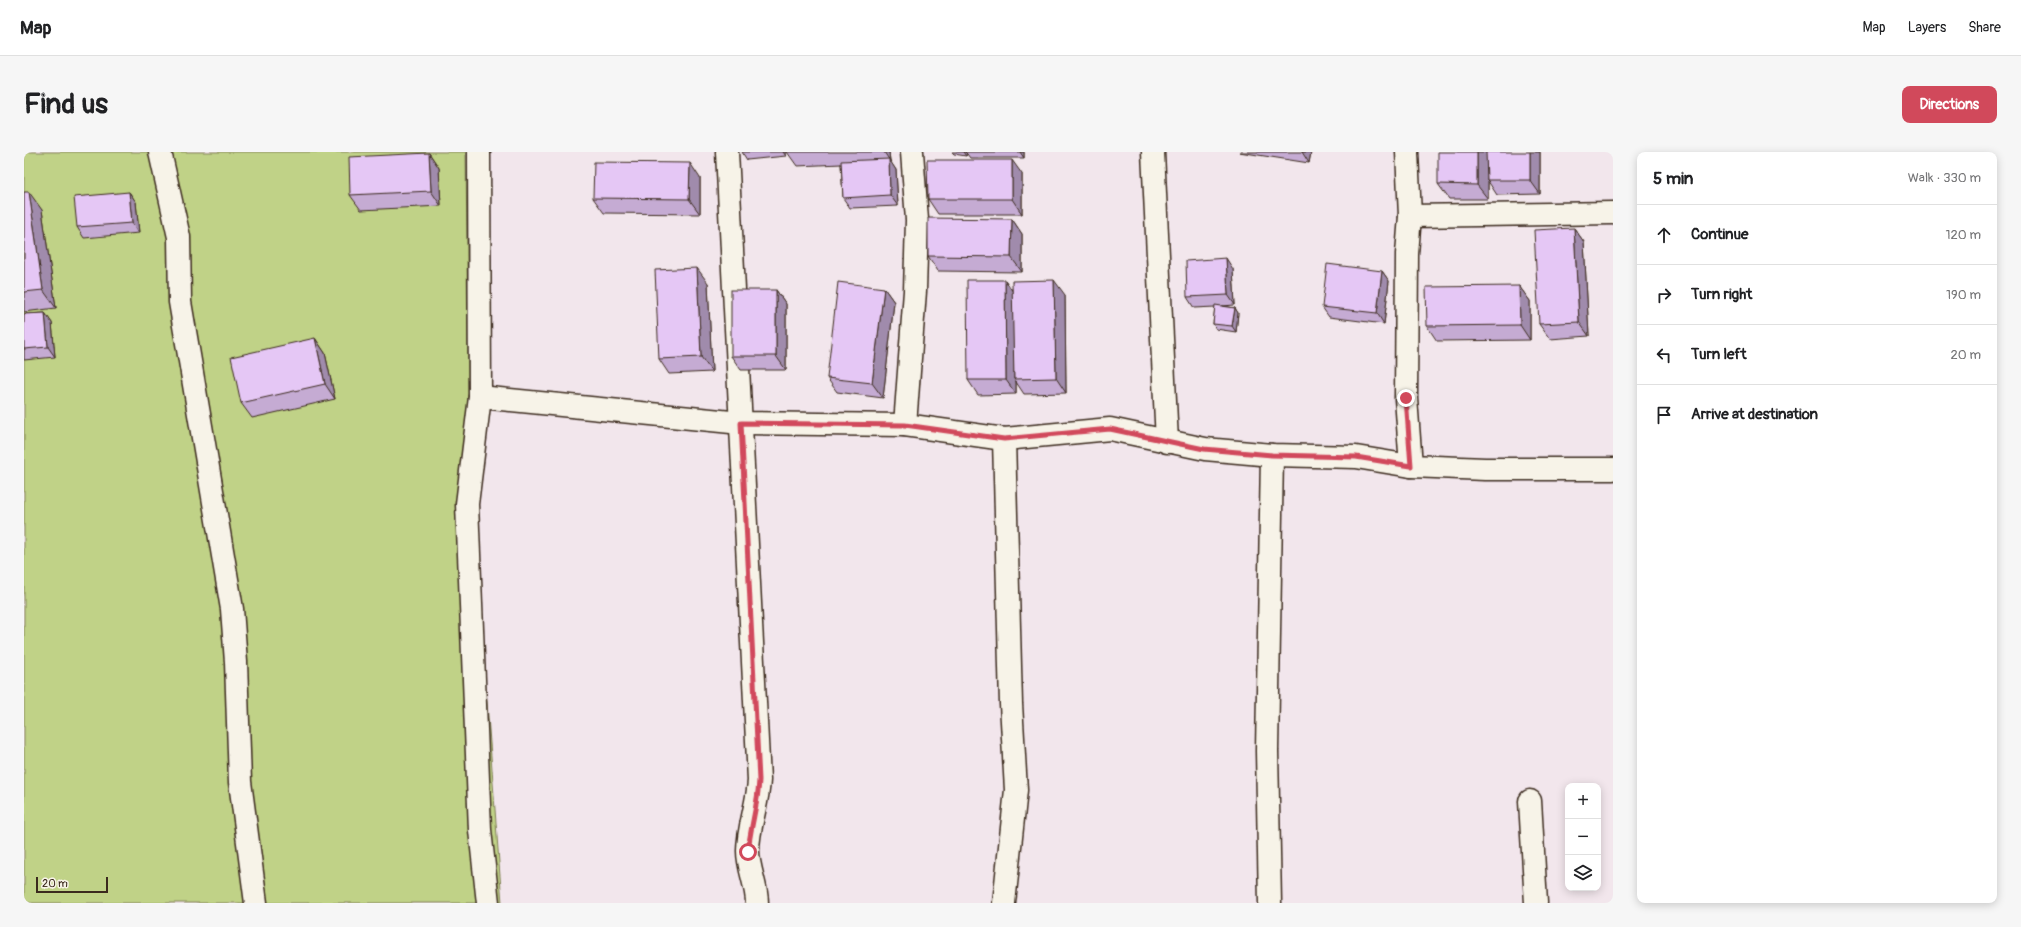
<!DOCTYPE html>
<meta charset="utf-8">
<style>
body{margin:0;font-family:Pangolin,sans-serif;background:#f6f6f6;color:#202124}
.controls{position:absolute;right:12px;bottom:12px;display:grid;overflow:hidden;border-radius:8px;box-shadow:0 2px 10px #0003}
.controls button{width:36px;height:36px;display:grid;place-items:center;padding:0;border:0;border-bottom:1px solid #e0e0e0;background:#fff;color:#202124;font:20px sans-serif}
.scale{position:absolute;left:12px;bottom:10px;width:72px;box-sizing:border-box;padding-left:4px;border:2px solid #3b2a1e;border-top:0;font-size:11px;line-height:14px;white-space:nowrap;color:#3b2a1e;-webkit-text-stroke:3px #f7f3e8;paint-order:stroke}
.stop{position:absolute;width:12px;height:12px;margin:-9px;border:3px solid #d1495b;border-radius:50%;background:#fff}
.stop.end{background:#d1495b;border-color:#fff;box-shadow:0 1px 4px #0008}
.list{margin:0;padding:0;list-style:none}
h2{display:flex;justify-content:space-between;align-items:center;height:52px;margin:0;padding:0 16px;font-size:17px}
h2 small{font-size:13px;font-weight:400;color:#757577}
.list li{display:grid;grid-template-columns:26px 1fr auto;gap:12px;align-items:center;box-sizing:border-box;height:60px;padding:0 16px;border-top:1px solid #e0e0e0}
.list b{display:block;font-size:15px;white-space:nowrap}
.list em{font-size:13px;font-style:normal;color:#757577}
.icon{flex:none;width:22px;height:22px;fill:none;stroke:currentColor;stroke-width:2;stroke-linecap:round;stroke-linejoin:round}
.map{position:relative;flex:none;width:1589px;height:751px;overflow:hidden;border-radius:8px}
header{display:flex;align-items:center;gap:24px;box-sizing:border-box;height:56px;padding:0 20px;background:#fff;border-bottom:1px solid #e0e0e0}
header strong{font-size:19px}
nav{display:flex;gap:22px;margin-inline-start:auto;font-size:14px}
.intro{display:flex;align-items:center;justify-content:space-between;box-sizing:border-box;height:96px;padding:0 24px}
h1{margin:0;font-size:28px}
.button{padding:10px 18px;border-radius:8px;background:#d1495b;color:#fff;font-size:14px;font-weight:700}
main{display:flex;gap:24px;padding:0 24px}
aside{flex:1;background:#fff;border-radius:8px;box-shadow:0 2px 10px #0003}
.map>svg:first-child{display:block}
.green{fill:#c0d287;stroke:#7e7e52}
.lines{fill:none;stroke-linecap:round;stroke-linejoin:round}
.minor-casing{stroke:#3b2a1e;stroke-width:25}
.minor{stroke:#f7f3e8;stroke-width:22}
.wall{fill:#c5abd3;stroke:#3b2a1e}
.shaded-wall{fill:#a08bac;stroke:#3b2a1e}
.building{fill:#e5c7f5;stroke:#3b2a1e}
.route{stroke:#d1495b;stroke-width:5}
</style>
<header>
<strong>Map</strong>
<nav><a>Map</a><a>Layers</a><a>Share</a></nav>
</header>
<div class="intro"><h1>Find us</h1><a class="button">Directions</a></div>
<main>
<div class="map">
<svg width="1589" height="751" viewBox="0 0 1589 751">
<rect width="100%" height="100%" fill="#f2e6ec"/>
<filter id="ink" filterUnits="userSpaceOnUse"><feTurbulence type="fractalNoise" baseFrequency=".025" numOctaves="2"/><feDisplacementMap in="SourceGraphic" scale="8" xChannelSelector="R" yChannelSelector="G"/><feConvolveMatrix kernelMatrix="1 2 1 2 8 2 1 2 1" color-interpolation-filters="sRGB"/></filter>
<g filter="url(#ink)">
<polygon class="green" points="0,0 442,0 445,310 478,751 0,751"/>
<g class="lines">
<g class="minor-casing">
<g id="minor">
<polyline points="136,0 155,85 156,150 208,457 212,510 216,630 232,751"/>
<polyline points="455,0 456,245 443,352 456,678 464,751"/>
<path d="M703 0 735 628C734 652 724 675 724 699 724 716 733 734 733 751"/>
<polyline points="1129,0 1143,290"/>
<polyline points="1383,0 1386,64 1383,102 1382,246 1387,314 1461,317 1589,317"/>
<polyline points="1386,64 1589,61"/>
<polyline points="456,245 717,271 881,273 980,287 1086,277 1181,297 1248,303 1332,305 1387,314"/>
<polyline points="881,273 891,139 893,68 888,0"/>
<polyline points="980,287 987,552 992,638 980,751"/>
<polyline points="1506,649 1512,751"/>
<polyline points="1246,751 1243,599 1248,303"/>
</g>
</g>
<use href="#minor" class="minor"/>
</g>
<g class="wall">
<polygon points="718,0 762,0 762,4 723,8"/>
<polygon points="763,0 865,0 866,9 872,18 874,54 826,56 819,46 817,12 773,14"/>
<polygon points="928,0 1000,0 1000,6 946,6 943,2 942,4 930,2"/>
<polygon points="1215,0 1287,0 1285,11"/>
<polygon points="1516,0 1516,42 1473,43 1464,29 1464,47 1425,47 1414,32"/>
<polygon points="405,1 415,16 417,54 337,58 326,43"/>
<polygon points="998,22 998,62 914,62 904,47"/>
<polygon points="676,26 676,62 580,61 569,46"/>
<polygon points="0,40 18,58 32,156 0,160"/>
<polygon points="105,40 112,50 115,81 60,86 53,75"/>
<polygon points="988,67 998,82 998,120 914,119 904,104"/>
<polygon points="1550,76 1560,90 1565,184 1526,187 1515,172"/>
<polygon points="1209,117 1211,153 1198,154 1211,156 1214,161 1212,180 1192,177 1189,172 1191,155 1170,156 1163,145"/>
<polygon points="1358,119 1365,129 1360,172 1305,165 1298,155"/>
<polygon points="981,128 988,138 1041,143 1042,241 1000,242 992,230 992,242 954,243 944,228"/>
<polygon points="684,131 688,220 645,222 635,207"/>
<polygon points="1495,134 1506,149 1506,188 1413,189 1403,174"/>
<polygon points="860,136 870,150 859,246 813,240 803,226"/>
<polygon points="752,138 762,152 762,218 717,218 707,204"/>
<polygon points="21,161 28,171 31,205 0,208 0,162"/>
<polygon points="291,186 301,201 311,247 228,266 217,251"/>
</g>
<g class="shaded-wall">
<polygon points="759,0 762,0 762,4"/>
<polygon points="860,0 865,0 866,9"/>
<polygon points="939,0 941,0 943,2 942,4"/>
<polygon points="996,0 1000,0 1000,6"/>
<polygon points="1278,0 1287,0 1285,11"/>
<polygon points="1453,0 1464,0 1463,28 1464,29 1464,47 1453,33"/>
<polygon points="1506,0 1516,0 1516,42 1506,28"/>
<polygon points="405,1 415,16 417,54 407,39"/>
<polygon points="865,7 872,18 874,54 866,43"/>
<polygon points="988,8 998,22 998,62 988,47"/>
<polygon points="666,11 676,26 676,62 665,47"/>
<polygon points="5,40 18,58 32,156 19,138"/>
<polygon points="105,40 112,50 115,81 108,71"/>
<polygon points="988,67 998,82 998,120 987,105"/>
<polygon points="1550,76 1560,90 1565,184 1555,170"/>
<polygon points="1202,106 1209,117 1211,153 1204,143"/>
<polygon points="673,116 684,131 688,220 677,205"/>
<polygon points="1358,119 1365,129 1360,172 1353,161"/>
<polygon points="981,128 991,143 990,227 992,230 992,242 982,228"/>
<polygon points="1030,128 1041,143 1042,241 1032,226"/>
<polygon points="1495,134 1506,149 1506,188 1496,173"/>
<polygon points="860,136 870,150 859,246 848,231"/>
<polygon points="752,138 762,152 762,218 752,204"/>
<polygon points="1211,156 1214,161 1212,180 1208,174"/>
<polygon points="21,161 28,171 31,205 24,195"/>
<polygon points="291,186 301,201 311,247 301,232"/>
</g>
<g class="building">
<polygon points="1414,0 1453,0 1453,33 1414,32"/>
<polygon points="1462,0 1506,0 1506,28 1463,28"/>
<polygon points="405,1 407,39 326,43 325,5"/>
<polygon points="865,7 866,43 819,46 817,9"/>
<polygon points="903,8 988,8 988,47 904,47"/>
<polygon points="570,10 666,11 665,47 569,46"/>
<polygon points="0,40 5,40 19,138 0,140"/>
<polygon points="105,40 108,71 53,75 50,45"/>
<polygon points="904,66 988,67 987,105 904,104"/>
<polygon points="1550,76 1555,170 1515,172 1510,78"/>
<polygon points="1202,106 1204,143 1163,145 1162,109"/>
<polygon points="1303,112 1358,119 1353,161 1298,155"/>
<polygon points="673,116 677,205 635,207 631,118"/>
<polygon points="943,128 981,128 982,228 944,228"/>
<polygon points="1030,128 1032,226 990,227 988,129"/>
<polygon points="814,130 860,136 848,231 803,226"/>
<polygon points="1495,134 1496,173 1403,174 1402,135"/>
<rect x="707" y="138" width="45" height="66"/>
<polygon points="1191,153 1211,156 1208,174 1189,172"/>
<polygon points="21,161 24,195 0,197 0,162"/>
<polygon points="291,186 301,232 217,251 207,205"/>
</g>
</g>
<g class="lines" filter="url(#ink)">
<path class="route" d="M724 700C726 676 734 653 735 628L717 271 881 273 980 287 1086 277 1180 297 1248 303 1332 305 1387 314 1382 246"/>
</g>
</svg>
<div class="controls">
<button>+</button>
<button>−</button>
<button><svg class="icon" aria-label="layers" viewBox="0 0 24 24"><path d="M12 4l9 5-9 5-9-5zM3 14l9 5 9-5"/></svg></button>
</div>
<div class="scale">20 m</div>
<div class="stop" style="left:724px;top:700px"></div>
<div class="stop end" style="left:1382px;top:246px"></div>
</div>
<aside>
<h2>5 min<small>Walk · 330 m</small></h2>
<ul class="list">
<li><svg class="icon" aria-label="ahead" viewBox="0 0 24 24"><path d="M12 20V5M6 11l6-6 6 6"/></svg><div><b>Continue</b></div><em>120 m</em></li>
<li><svg class="icon" aria-label="right" viewBox="0 0 24 24"><path d="M7 20v-9h11M14 6l5 5-5 5"/></svg><div><b>Turn right</b></div><em>190 m</em></li>
<li><svg class="icon" aria-label="left" viewBox="0 0 24 24"><path d="M17 20v-9H6M10 6l-5 5 5 5"/></svg><div><b>Turn left</b></div><em>20 m</em></li>
<li><svg class="icon" aria-label="arrive" viewBox="0 0 24 24"><path d="M6 21V4h12l-3 4 3 4H6"/></svg><div><b>Arrive at destination</b></div></li>
</ul>
</aside>
</main>
